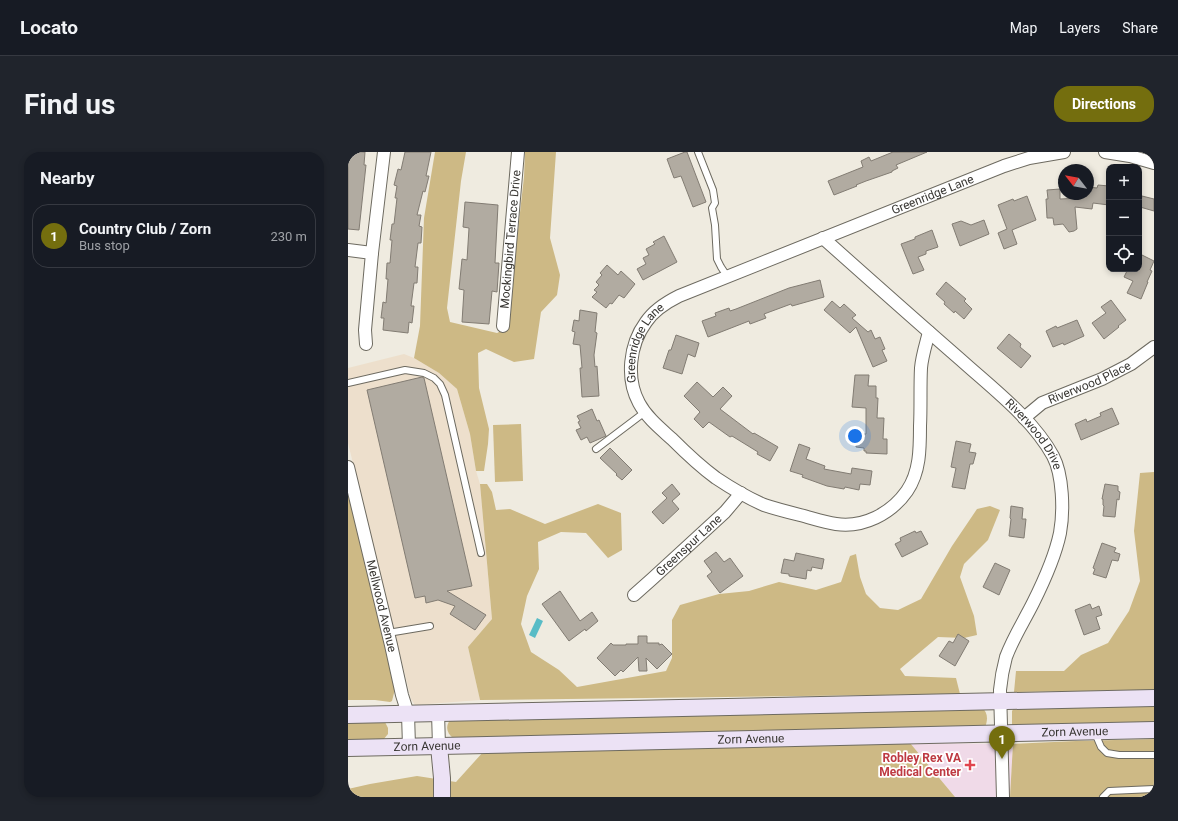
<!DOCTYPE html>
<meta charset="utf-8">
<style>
body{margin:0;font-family:Roboto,sans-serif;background:#20242c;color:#f1f3f6}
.controls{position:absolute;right:12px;top:12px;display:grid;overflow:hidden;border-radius:8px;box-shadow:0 2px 6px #0003}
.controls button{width:36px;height:36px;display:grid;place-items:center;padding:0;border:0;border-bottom:1px solid #363941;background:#171b24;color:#f1f3f6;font:20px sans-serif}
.compass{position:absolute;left:710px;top:12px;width:36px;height:36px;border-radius:50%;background:#171b24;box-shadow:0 2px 6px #0003;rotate:301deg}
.you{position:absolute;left:507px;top:284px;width:14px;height:14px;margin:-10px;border:3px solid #fff;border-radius:50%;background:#1a73e8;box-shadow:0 0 0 6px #1a73e833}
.badge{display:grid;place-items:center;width:26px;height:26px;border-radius:50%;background:#746e0e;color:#fff;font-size:13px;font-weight:700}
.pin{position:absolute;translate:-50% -33px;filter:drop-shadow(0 1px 2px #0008)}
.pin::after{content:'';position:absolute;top:21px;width:14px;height:12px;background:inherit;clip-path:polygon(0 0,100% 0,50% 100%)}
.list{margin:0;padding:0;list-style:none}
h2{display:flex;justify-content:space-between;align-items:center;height:52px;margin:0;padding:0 16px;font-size:17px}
h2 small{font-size:13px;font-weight:400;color:#9ea1a6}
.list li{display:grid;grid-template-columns:26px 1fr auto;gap:12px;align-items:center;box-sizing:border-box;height:64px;margin:0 8px 8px;padding:0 8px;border:1px solid #363941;border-radius:16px}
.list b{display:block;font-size:15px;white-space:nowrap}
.list p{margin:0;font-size:13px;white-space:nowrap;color:#9ea1a6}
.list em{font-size:13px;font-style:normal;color:#9ea1a6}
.icon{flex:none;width:22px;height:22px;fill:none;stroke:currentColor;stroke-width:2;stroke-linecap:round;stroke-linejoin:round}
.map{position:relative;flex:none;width:806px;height:645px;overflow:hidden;border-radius:16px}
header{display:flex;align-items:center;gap:24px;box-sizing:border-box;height:56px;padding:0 20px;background:#171b24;border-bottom:1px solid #363941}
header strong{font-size:19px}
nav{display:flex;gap:22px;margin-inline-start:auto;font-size:14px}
.intro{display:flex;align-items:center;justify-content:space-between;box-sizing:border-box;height:96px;padding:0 24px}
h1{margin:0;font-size:28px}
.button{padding:10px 18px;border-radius:16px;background:#746e0e;color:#fff;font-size:14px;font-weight:700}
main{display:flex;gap:24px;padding:0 24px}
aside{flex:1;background:#171b24;border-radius:16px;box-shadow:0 2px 6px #0003}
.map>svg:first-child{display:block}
.commercial{fill:#eddfcc}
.medical{fill:#f0dae8}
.green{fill:#cdb985}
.water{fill:#58bcc6}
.building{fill:#b1aba1;stroke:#827c73}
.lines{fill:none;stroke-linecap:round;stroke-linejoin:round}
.lane-casing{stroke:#6d6a60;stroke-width:8}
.street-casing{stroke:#6d6a60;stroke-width:14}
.secondary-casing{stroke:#6d6a60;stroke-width:18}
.lane{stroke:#fff;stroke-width:6}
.street{stroke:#fff;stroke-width:12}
.secondary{stroke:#ece2f5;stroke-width:16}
.health-dot{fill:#e0444e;stroke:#fff;stroke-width:1.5}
.labels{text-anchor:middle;stroke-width:3.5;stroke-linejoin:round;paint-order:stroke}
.street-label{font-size:12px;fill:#393733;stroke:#fff}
.health-label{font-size:12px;font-weight:bold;fill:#be3a42;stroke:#fff;text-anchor:end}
</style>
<header>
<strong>Locato</strong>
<nav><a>Map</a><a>Layers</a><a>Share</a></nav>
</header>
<div class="intro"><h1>Find us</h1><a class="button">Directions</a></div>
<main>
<aside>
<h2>Nearby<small></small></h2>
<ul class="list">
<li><span class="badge">1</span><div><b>Country Club / Zorn</b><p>Bus stop</p></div><em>230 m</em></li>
</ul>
</aside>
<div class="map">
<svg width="806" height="645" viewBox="0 0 806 645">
<rect width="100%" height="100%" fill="#efebe0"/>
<polygon class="commercial" points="56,202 66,206 91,221 109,237 122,282 128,319 132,332 144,467 120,495 132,548 67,553 63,547 0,291 0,216"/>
<polygon class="medical" points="562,591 665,592 662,645 607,645"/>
<g class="green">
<polygon points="87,0 118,0 113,29 99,156 102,170 149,181 159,176 176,25 177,0 208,0 202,86 212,123 209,143 193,160 186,207 166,210 138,197 130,201 131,236 141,277 140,292 136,319 128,319 122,282 109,237 91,221 66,206 72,174 76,66"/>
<polygon points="173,272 175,329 147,330 145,273"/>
<polygon points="806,320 806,538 666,540 668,519 716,519 733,503 760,491 781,459 792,429 786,379 792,321"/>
<polygon points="132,332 139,332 144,340 148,358 162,357 197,372 250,352 273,361 274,398 260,406 238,381 213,380 190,390 191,417 179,444 173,472 183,500 211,518 229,535 318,519 324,506 324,468 332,453 371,442 401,439 431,430 468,438 493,430 502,404 508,402 512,425 518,442 532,456 550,458 573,447 604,394 629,357 642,354 652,358 640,388 616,412 612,425 626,464 629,483 616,486 590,485 552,517 557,524 608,526 612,542 132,548 120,495 144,467"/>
<polygon points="0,337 47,537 44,549 42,550 27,548 0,548"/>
<polygon points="806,553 806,574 667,575 664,573 664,559 666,556"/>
<path d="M634 556C640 560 640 568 637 575L105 586C99 581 97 575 102 568Z"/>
<polygon points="0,568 37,570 40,576 40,582 35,588 0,589"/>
<polygon points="806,587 806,645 662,645 665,592 728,589"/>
<polygon points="562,591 607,645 0,645 0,637 22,632 69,624 108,630 136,599"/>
</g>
<polygon class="water" points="189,466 195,469 187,486 181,483"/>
<g class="building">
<polygon points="0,0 17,0 16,13 18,13 11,78 0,77"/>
<polygon points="57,0 83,0 78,24 81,24 77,40 75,39 69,63 73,63 71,74 74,75 73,91 70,91 67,115 70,115 69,131 66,131 63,154 66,154 64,171 61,170 60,181 35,178 36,166 33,166 35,150 38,151 40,127 38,127 39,111 42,111 44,88 42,88 44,72 46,72 49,46 47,46 49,34 46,33 50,17 53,18"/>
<polygon points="337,0 339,0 358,50 345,55 333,24 326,26 319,7"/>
<polygon points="545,0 579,0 548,13 550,16 544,19 544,20 518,29 508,33 509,34 486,43 480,29 515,15 513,9 521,5 523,9"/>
<polygon points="750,33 761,34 761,53 745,51 744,57 727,55 729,77 726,79 721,80 715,72 706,73 705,66 699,66 698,47 700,47 699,38 712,37 712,47 733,46 733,42 740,42 740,35 749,36"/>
<polygon points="679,44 688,68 664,78 669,92 656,97 650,81 659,77 650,53 665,47 666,49"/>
<polygon points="794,44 806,47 806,59 792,55"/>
<polygon points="117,50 150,53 147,111 151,111 149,140 144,139 141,172 114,170 116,138 111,137 114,107 119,108 121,76 115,75"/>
<polygon points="636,68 641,82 612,94 604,72 613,69 623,73"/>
<polygon points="584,78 590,95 578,99 578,102 570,105 576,118 565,122 553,92 567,87 567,85"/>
<polygon points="316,84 329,110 295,128 289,117 298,112 295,106 301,103 298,97 307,92 305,90"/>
<polygon points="794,103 806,109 802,118 804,119 799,130 800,130 793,147 779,141 785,129 776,125 780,117 791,117 791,110"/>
<polygon points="259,113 270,123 273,119 287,132 276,146 271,143 264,152 262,151 258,156 244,145 249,140 246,138 251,133 248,130 254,123 252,121"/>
<polygon points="472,128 476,145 444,154 443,152 416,162 418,166 402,172 401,169 360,185 354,169 368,164 367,161 381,156 382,159 388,157 441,136"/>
<polygon points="598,130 618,147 616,149 624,157 616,167 607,159 606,161 596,152 597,150 588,142"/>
<polygon points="763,148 778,168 770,174 771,175 756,187 744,171 758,161 753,155"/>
<polygon points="484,149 492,156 496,152 508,163 504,166 520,180 523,178 527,187 532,185 537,197 534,198 539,209 525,215 508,175 502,181 476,158"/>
<polygon points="232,158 249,161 247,180 249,181 246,203 247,215 249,214 251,244 234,245 232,216 234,216 232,193 225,192 227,180 224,179 226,168 231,169"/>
<polygon points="729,168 736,184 716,193 715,191 705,195 698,179 708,174 709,176"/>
<polygon points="661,182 673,192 672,195 683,204 673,216 649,196"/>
<polygon points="328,183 351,191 347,205 340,202 334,222 315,216 321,198 323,198"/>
<polygon points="507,223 521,223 520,234 528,234 528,246 530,246 529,266 536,266 535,287 539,287 539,302 518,301 518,299 516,299 516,296 508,295 508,285 516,286 516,282 518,282 518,256 504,255"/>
<polygon points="74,225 76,226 124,434 99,439 138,463 127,478 102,462 107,454 90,448 78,451 77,444 67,446 19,238"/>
<polygon points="349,230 365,245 375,235 384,244 372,257 405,282 406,281 430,295 422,309 409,302 410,300 384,284 382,285 361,270 355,276 346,267 352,260 336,244"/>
<polygon points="764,256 771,272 733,288 727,272 738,267 739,270 753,264 752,261"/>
<polygon points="244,257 249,269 251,268 258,284 242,291 239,285 233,288 228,278 233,276 230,270 232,269 229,264"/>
<polygon points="608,289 623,292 621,300 628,301 625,312 622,312 617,337 604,335 608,316 603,315"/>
<polygon points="451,292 462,296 458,307 477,314 476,317 503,322 504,316 524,319 522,333 512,332 511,338 497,335 496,337 479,334 454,325 455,323 442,319"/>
<polygon points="262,296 284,318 274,328 268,323 269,322 252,306"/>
<polygon points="324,332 332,342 324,349 331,357 315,372 304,360 319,346 314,341"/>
<polygon points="757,332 770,334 770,339 772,340 771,348 769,347 767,365 755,364 756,354 755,353 755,347 754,347"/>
<polygon points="663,354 675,356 674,367 678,367 676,386 661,384 663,367 662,366"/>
<polygon points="567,379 568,381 573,379 580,392 554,405 547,392 553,389 552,386"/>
<polygon points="754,391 768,396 766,400 772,402 770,409 764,408 758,426 745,422 747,417 745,416"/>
<polygon points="368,400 376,410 382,406 395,424 372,441 359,424 364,420 356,409"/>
<polygon points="448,401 476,407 474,417 464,415 463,419 459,418 458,427 441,424 441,422 433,421 436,407 446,409"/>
<polygon points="647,411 662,418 651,443 635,435"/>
<polygon points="212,439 232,469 244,460 250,469 238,479 237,477 221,489 194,452"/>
<polygon points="742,452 744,457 751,454 754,463 748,465 752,477 736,483 727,458"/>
<polygon points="610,482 621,489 607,514 591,504 601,489 605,491"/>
<polygon points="290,484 299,484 299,491 311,491 311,493 314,492 324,502 309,517 298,506 299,519 291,519 290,505 275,520 273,518 267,524 249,506 263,491 265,493 278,493 278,492 290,492"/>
</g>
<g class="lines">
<g class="lane-casing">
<g id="lane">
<polyline points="350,0 365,38 367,51 364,56 367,73 369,107 373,115 379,124"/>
<polyline points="0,231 57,218 76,221 86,226 92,232 97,243 133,401"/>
<polyline points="248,297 297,260"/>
<polyline points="40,481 82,474"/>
<polyline points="747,581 753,595 759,601 771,603 806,603"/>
<polyline points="755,645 761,639 806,637"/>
</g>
</g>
<g class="street-casing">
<g id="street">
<polyline points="757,0 782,4 806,11"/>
<path id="s1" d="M475 86C521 127 567 168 613 208 644 236 685 267 705 304 715 323 716 359 712 381 707 405 696 429 685 451 676 469 665 486 658 505 655 516 653 527 652 538L655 645"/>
<polyline points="0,98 24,101"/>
<path id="s2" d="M155 174 170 0"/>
<path id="s3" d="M581 180C578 192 574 204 573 216 572 235 573 255 572 274 572 297 572 320 559 339 543 362 515 376 488 372 475 370 464 366 452 363 440 360 428 357 416 353 400 346 383 336 368 326 353 315 338 301 324 287 313 277 299 266 291 251 278 227 281 193 298 170 306 158 319 150 331 144L656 14 681 6 716 0"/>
<polyline points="18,192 17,178 24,101 36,0"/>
<path id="s4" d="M676 266 694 251 754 227 783 212 806 195"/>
<path id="s5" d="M0 315 43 493 54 543 60 562 61 594"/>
<path id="s6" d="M286 443 304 427 377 360 393 341"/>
<polyline points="90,561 91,594"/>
</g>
</g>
<g class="secondary-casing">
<g id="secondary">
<polyline points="0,563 806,546"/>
<polyline points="91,594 94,626 94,645"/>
<path id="s7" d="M0 596 806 578"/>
</g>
</g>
<use href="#lane" class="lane"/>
<use href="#street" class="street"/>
<use href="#secondary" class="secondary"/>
</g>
<path class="health-dot" d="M620 607h4v4h4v4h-4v4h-4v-4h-4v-4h4z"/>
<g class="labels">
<g class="street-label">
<text dy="4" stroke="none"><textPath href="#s3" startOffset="883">Greenridge Lane</textPath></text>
<text dy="4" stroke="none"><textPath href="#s2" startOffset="87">Mockingbird Terrace Drive</textPath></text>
<text dy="4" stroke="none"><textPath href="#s3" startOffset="547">Greenridge Lane</textPath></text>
<text dy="4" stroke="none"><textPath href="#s4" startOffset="75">Riverwood Place</textPath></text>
<text dy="4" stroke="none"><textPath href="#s1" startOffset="289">Riverwood Drive</textPath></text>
<text dy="4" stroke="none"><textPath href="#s6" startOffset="74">Greenspur Lane</textPath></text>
<text dy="4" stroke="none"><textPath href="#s5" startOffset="143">Mellwood Avenue</textPath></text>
<text dy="4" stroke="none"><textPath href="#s7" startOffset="727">Zorn Avenue</textPath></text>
<text dy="4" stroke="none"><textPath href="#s7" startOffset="403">Zorn Avenue</textPath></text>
<text dy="4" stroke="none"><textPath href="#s7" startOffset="79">Zorn Avenue</textPath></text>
</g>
<g class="health-label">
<text x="613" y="610">Robley Rex VA<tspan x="613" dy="14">Medical Center</tspan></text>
</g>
</g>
</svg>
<div class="controls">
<button>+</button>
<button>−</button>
<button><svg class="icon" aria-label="locate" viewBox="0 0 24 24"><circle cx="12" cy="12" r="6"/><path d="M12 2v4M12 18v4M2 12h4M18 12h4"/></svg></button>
</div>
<svg class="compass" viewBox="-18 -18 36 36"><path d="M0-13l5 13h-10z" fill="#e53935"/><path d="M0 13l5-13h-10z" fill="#9ea1a6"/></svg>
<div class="you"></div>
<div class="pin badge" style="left:654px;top:607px">1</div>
</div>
</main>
